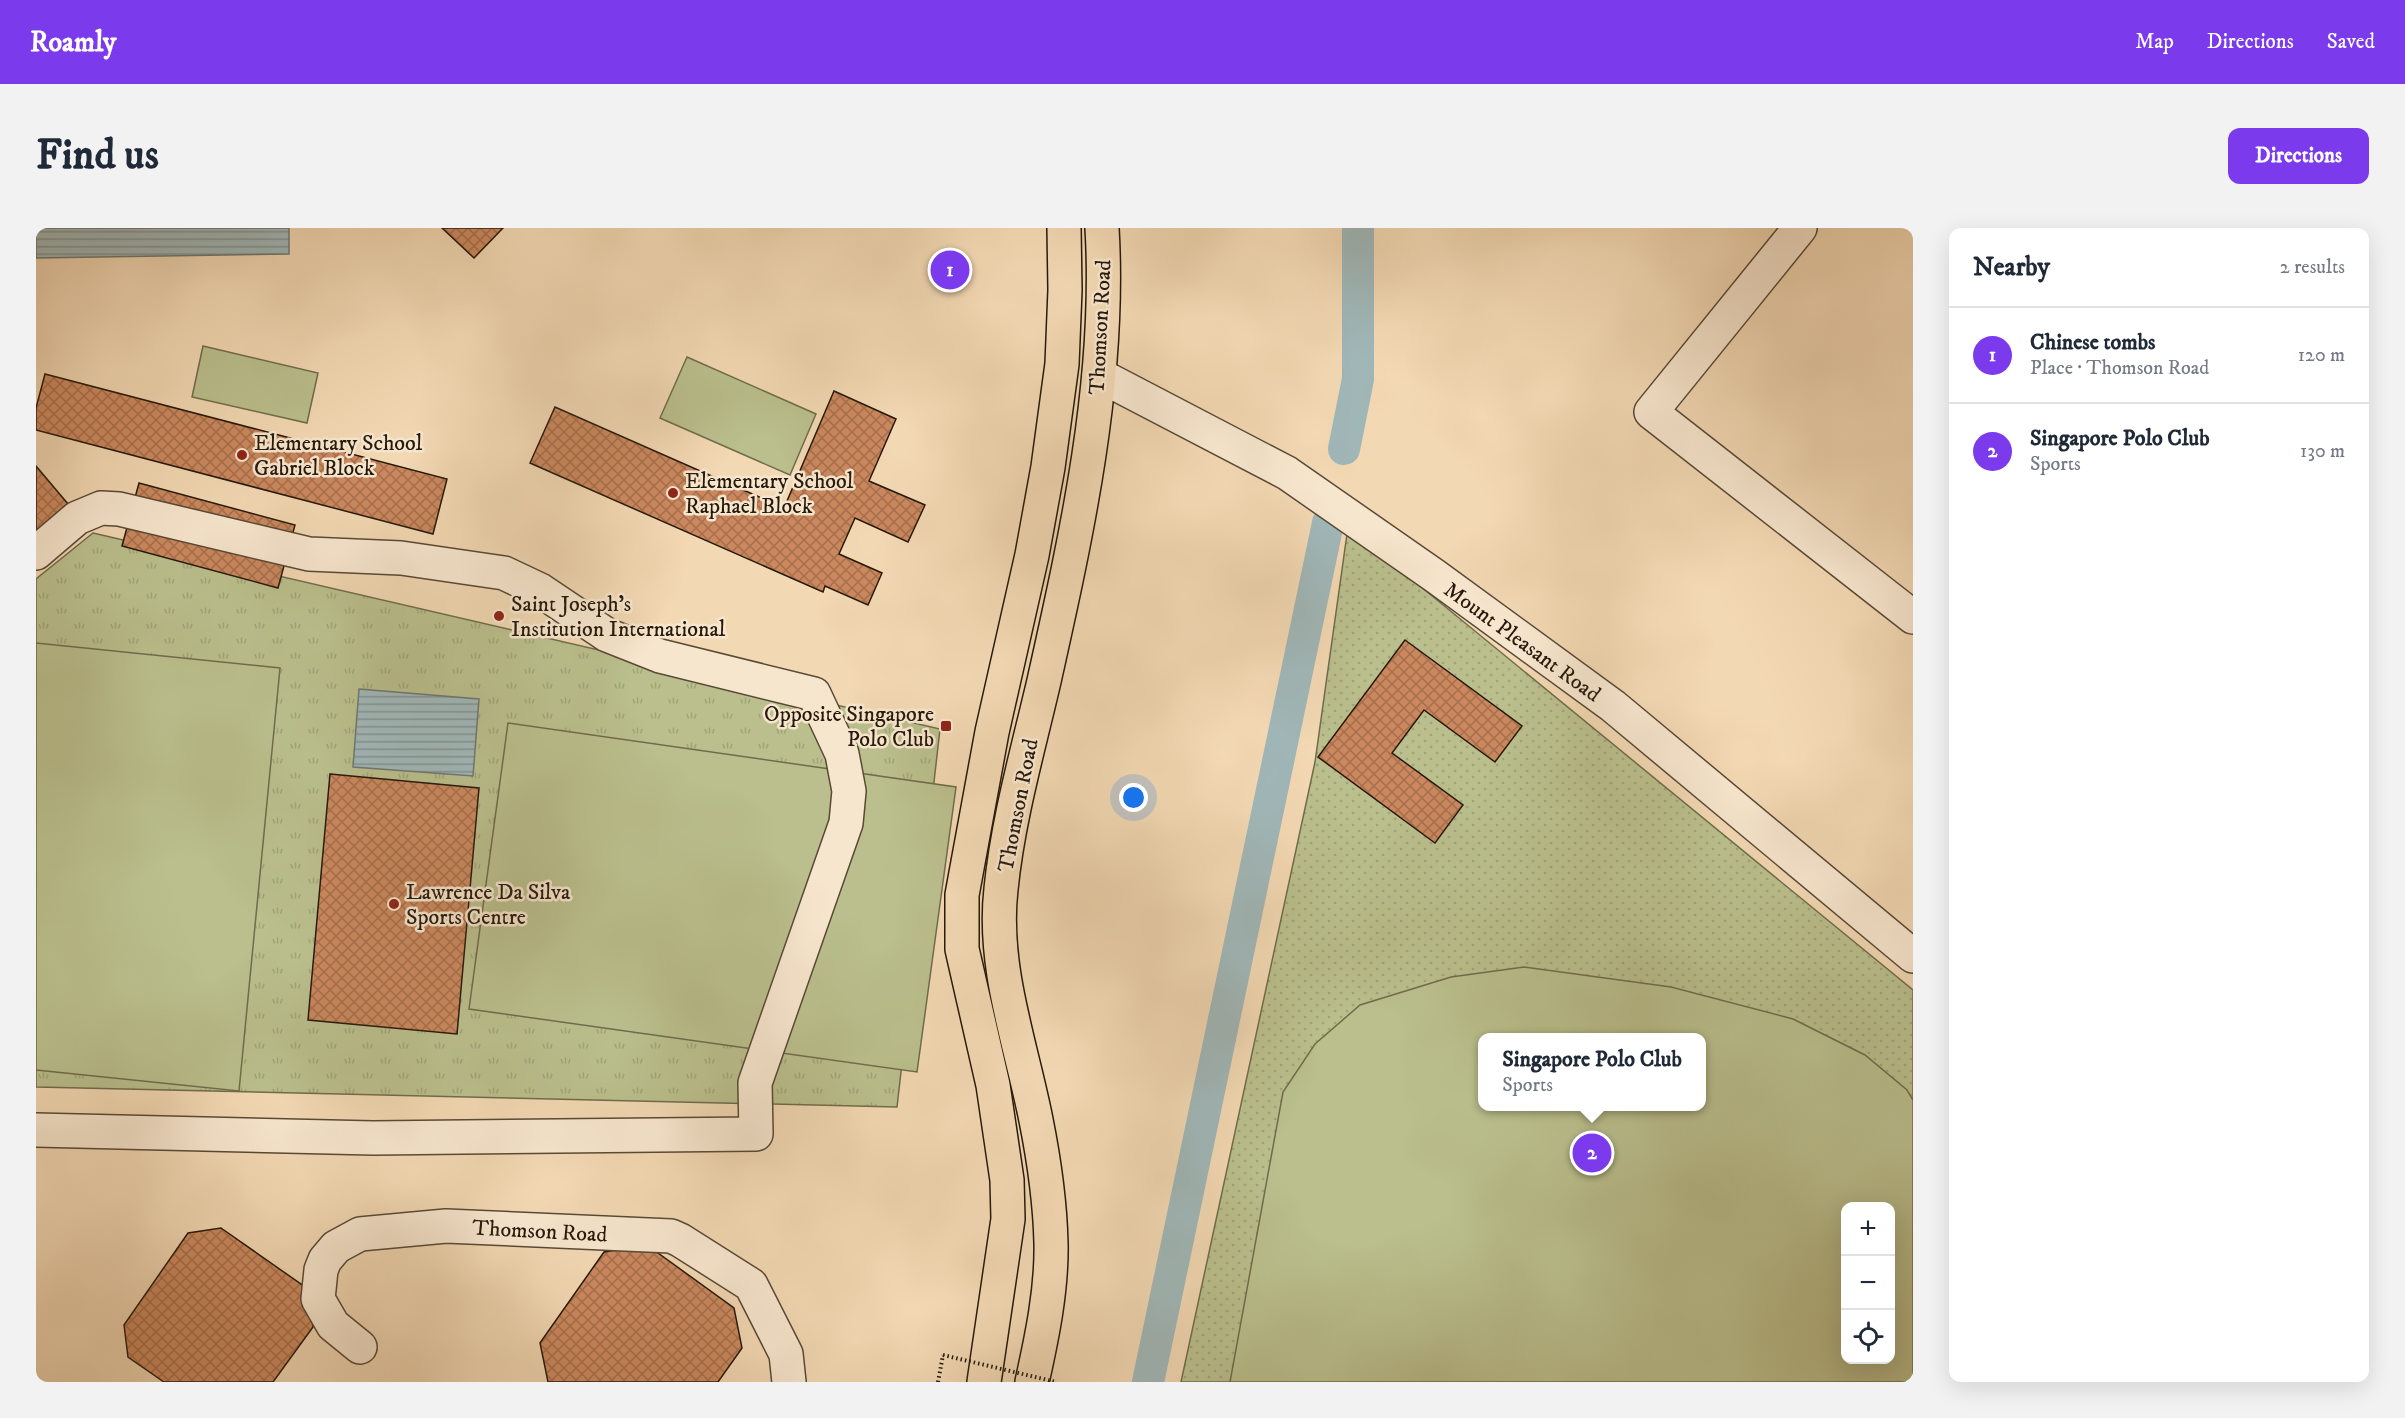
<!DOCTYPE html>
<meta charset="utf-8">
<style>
body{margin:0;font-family:"IM FELL DW Pica",serif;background:#f2f2f3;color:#1f2937}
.controls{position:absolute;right:18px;bottom:18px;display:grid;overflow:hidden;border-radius:12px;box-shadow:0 6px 24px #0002}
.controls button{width:54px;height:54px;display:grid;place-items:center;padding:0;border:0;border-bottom:2px solid #e0e1e3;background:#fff;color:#1f2937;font:30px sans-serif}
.you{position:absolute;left:1098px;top:570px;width:21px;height:21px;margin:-15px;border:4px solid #fff;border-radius:50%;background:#1a73e8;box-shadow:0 0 0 9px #1a73e833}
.badge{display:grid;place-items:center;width:39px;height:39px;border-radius:50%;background:#7c3aed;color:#fff;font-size:20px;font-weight:700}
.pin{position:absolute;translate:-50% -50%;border:3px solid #fff;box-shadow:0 2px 6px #0006}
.popup{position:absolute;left:1442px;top:805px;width:228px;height:78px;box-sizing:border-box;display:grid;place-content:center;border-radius:12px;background:#fff;filter:drop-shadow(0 2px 4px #0005);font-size:20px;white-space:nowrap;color:#747a83}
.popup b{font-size:22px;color:#1f2937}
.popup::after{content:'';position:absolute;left:50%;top:100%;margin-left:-12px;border:12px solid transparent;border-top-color:#fff}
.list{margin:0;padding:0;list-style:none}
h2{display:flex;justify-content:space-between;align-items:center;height:78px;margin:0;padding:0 24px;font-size:26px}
h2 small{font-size:20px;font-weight:400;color:#747a83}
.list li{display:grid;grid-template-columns:39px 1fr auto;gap:18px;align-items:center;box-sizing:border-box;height:96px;padding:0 24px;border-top:2px solid #e0e1e3}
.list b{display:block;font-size:22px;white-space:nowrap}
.list p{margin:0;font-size:20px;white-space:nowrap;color:#747a83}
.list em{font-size:20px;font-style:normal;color:#747a83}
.icon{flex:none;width:33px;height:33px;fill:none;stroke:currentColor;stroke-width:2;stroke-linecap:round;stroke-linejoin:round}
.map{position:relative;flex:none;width:1877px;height:1154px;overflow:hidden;border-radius:12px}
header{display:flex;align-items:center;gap:36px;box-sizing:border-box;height:84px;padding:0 30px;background:#7c3aed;color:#fff}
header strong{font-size:28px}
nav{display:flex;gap:33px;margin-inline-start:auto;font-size:21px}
.intro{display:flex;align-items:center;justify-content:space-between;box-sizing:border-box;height:144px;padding:0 36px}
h1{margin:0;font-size:42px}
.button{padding:15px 27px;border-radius:12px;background:#7c3aed;color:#fff;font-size:21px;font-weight:700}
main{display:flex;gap:36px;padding:0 36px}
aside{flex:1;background:#fff;border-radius:12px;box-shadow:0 6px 24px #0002}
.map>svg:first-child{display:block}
.grass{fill:url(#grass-tufts);stroke:#706c4c;stroke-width:1.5}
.park{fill:url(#park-dots);stroke:#706c4c;stroke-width:1.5;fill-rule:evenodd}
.garden{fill:#babf8d;stroke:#706c4c;stroke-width:1.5;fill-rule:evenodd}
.water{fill:url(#water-rules);stroke:#6f7873;stroke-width:1.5}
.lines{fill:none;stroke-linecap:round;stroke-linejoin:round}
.canal{stroke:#a0b7b8;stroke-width:32}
.building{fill:url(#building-cross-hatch);stroke:#26190c;stroke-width:1.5}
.minor-casing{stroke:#594936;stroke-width:36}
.major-casing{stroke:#26190c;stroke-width:36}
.path{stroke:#26190c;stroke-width:4;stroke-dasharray:1.5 3;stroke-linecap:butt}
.minor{stroke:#f7e6ce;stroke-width:33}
.major{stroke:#f2d8b3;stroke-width:33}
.path-bridge{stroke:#26190c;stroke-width:4;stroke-dasharray:1.5 3;stroke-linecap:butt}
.poi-dot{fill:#8f2418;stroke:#f7e6ce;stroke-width:2}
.labels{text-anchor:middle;stroke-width:5;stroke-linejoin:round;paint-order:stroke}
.street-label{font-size:22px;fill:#26190c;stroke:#f7e6ce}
.poi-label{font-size:22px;fill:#26190c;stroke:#f7e6ce;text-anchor:start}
</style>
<header>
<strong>Roamly</strong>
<nav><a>Map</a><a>Directions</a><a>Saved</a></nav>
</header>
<div class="intro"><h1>Find us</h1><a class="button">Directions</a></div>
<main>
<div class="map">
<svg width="1877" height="1154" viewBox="0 0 1877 1154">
<defs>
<pattern id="grass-tufts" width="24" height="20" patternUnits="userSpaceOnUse" patternTransform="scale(1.5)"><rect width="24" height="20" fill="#babf8d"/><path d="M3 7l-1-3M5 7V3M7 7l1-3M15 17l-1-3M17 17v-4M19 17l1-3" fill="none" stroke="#a0a478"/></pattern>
<pattern id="park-dots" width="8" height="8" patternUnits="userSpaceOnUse" patternTransform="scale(1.5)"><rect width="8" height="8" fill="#babf8d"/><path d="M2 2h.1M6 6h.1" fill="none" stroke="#a0a478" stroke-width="1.8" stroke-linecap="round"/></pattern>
<pattern id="water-rules" width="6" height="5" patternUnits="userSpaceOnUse" patternTransform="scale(1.5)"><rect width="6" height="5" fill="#a0b7b8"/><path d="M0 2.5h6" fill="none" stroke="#829494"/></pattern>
<pattern id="building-cross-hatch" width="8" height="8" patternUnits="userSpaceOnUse" patternTransform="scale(1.5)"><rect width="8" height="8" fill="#cb885e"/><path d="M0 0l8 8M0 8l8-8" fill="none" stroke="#a56e4c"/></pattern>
</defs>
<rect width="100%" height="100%" fill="#f2d8b3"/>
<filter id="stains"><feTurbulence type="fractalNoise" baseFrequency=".00333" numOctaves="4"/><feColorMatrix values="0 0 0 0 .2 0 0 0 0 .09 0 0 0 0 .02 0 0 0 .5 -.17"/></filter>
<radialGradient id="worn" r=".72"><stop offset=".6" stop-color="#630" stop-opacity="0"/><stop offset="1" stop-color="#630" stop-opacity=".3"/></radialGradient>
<polygon class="grass" points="57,305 904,501 861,879 0,859 0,351"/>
<path class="park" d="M1312 299 1877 762V1154H1145L1279 534ZM1446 810H1666V878H1446ZM1810 978H1854V1132H1810Z"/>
<g class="garden">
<polygon points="167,118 282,145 271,195 156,169"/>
<polygon points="651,129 780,186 754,247 624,190"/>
<polygon points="0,415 244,440 203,863 0,842"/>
<polygon points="472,495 920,559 881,844 433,781"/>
<path d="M1488 739 1635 759 1757 791 1829 827 1871 862 1877 872V1154H1194L1247 864 1279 816 1324 777 1415 749ZM1446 810H1666V878H1446ZM1810 978H1854V1132H1810Z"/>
</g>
<g class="water">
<polygon points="0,0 253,0 253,26 0,30"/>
<polygon points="323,461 443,471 437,548 317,539"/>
</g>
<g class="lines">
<g class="canal">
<polyline points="1308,221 1322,151 1322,0"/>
<polyline points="1112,1154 1292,295"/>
</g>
</g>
<g class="building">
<polygon points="406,0 467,0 438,30"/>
<polygon points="9,146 411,251 397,306 0,202 0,180"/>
<polygon points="798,163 860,191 833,253 889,277 872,314 819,290 803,326 846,345 832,377 789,358 787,364 494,235 519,179 748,280"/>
<polygon points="0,238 32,276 0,303"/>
<polygon points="103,255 259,297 242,360 86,318"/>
<polygon points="1369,412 1486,498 1459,534 1388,482 1356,525 1427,577 1399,615 1282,529"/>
<polygon points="294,546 443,560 421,806 272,792"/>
<polygon points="185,1000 272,1061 277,1099 237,1154 128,1154 92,1129 88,1097 152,1005"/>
<polygon points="611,1017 698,1080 706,1120 682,1154 512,1154 504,1115 568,1024"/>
</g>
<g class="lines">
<g class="minor-casing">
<g id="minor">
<polyline points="1764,0 1615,184 1877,389"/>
<polyline points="1063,147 1251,245 1399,348 1577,478 1877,728"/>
<polyline points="0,325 41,290 65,280 83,281 273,326 365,330 468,345 504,362 571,407 624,428 778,466 806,526 813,563 810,595 719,855 720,906 337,910 0,902"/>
<polyline points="324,1119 297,1097 282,1071 285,1042 289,1032 300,1019 324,1006 410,998 635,1008 644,1012 715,1057 750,1126 753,1154"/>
</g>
</g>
<g class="major-casing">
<g id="major">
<polyline points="948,1154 972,991 971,952 957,857 926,721 926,667 956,504 996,327 1012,239 1026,136 1029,62 1028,0"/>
<path d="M996 1154C1006 1109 1016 1061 1015 1015 1014 974 1008 932 1000 892 985 816 956 739 965 661 972 591 992 522 1008 453 1041 305 1075 153 1066 0"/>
</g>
</g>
<polyline class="path" points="902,1154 907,1127"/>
<use href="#minor" class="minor"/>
<use href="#major" class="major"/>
<polyline class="path-bridge" points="907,1127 1020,1154"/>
</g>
<g class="poi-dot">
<circle cx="206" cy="227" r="6"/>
<circle cx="637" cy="265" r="6"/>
<circle cx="463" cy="388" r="6"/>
<rect x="904" y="492" width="12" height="12" rx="3"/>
<circle cx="358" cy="676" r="6"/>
</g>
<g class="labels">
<g class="street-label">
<text transform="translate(1063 99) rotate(-87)" y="8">Thomson Road</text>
<text transform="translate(1487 413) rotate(36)" y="8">Mount Pleasant Road</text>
<text transform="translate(981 577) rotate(-79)" y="8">Thomson Road</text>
<text transform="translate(504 1002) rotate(3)" y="8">Thomson Road</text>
</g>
<g class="poi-label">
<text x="218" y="222">Elementary School<tspan x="218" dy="25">Gabriel Block</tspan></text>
<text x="649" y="260">Elementary School<tspan x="649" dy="25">Raphael Block</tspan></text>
<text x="475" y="383">Saint Joseph's<tspan x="475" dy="25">Institution International</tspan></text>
<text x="898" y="493" text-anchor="end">Opposite Singapore<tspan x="898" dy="25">Polo Club</tspan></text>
<text x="370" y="671">Lawrence Da Silva<tspan x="370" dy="25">Sports Centre</tspan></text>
</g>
</g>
<rect width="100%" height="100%" filter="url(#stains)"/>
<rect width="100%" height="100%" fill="url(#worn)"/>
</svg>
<div class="controls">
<button>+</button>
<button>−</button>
<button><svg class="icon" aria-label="locate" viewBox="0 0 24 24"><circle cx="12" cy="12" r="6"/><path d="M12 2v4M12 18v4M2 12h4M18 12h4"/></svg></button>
</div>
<div class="you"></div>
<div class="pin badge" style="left:914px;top:42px">1</div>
<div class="pin badge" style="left:1556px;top:925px">2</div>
<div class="popup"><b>Singapore Polo Club</b>Sports</div>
</div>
<aside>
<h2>Nearby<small>2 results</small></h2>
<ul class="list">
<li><span class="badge">1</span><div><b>Chinese tombs</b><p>Place · Thomson Road</p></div><em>120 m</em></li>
<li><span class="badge">2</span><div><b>Singapore Polo Club</b><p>Sports</p></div><em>130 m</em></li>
</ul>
</aside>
</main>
